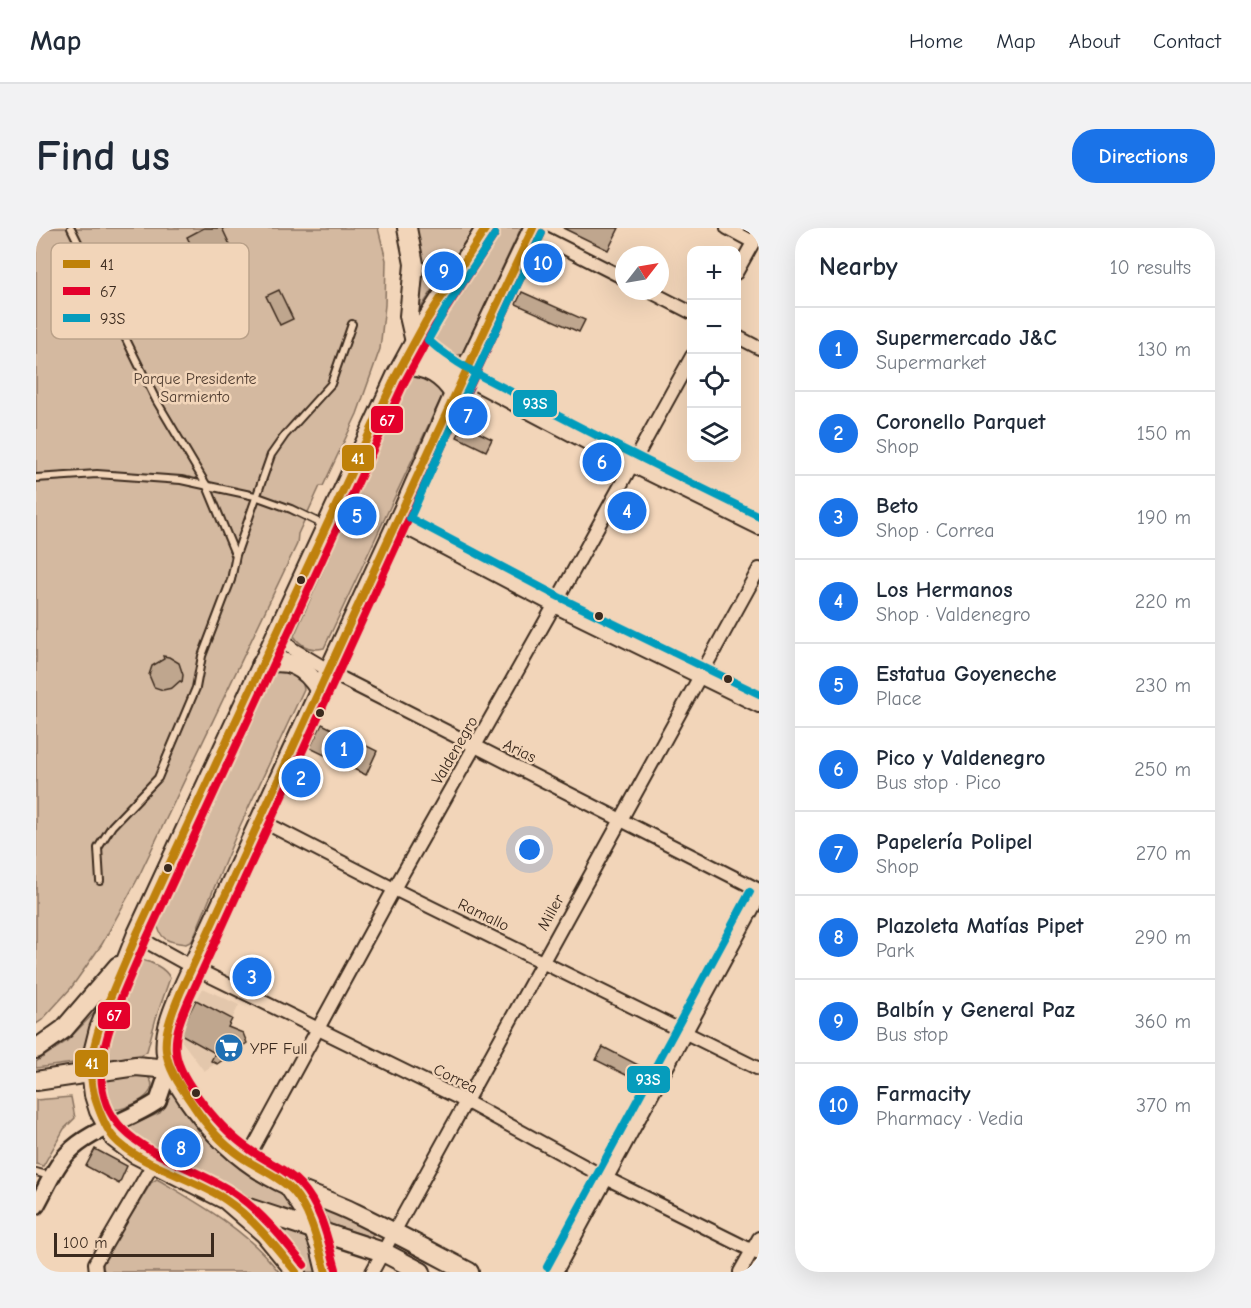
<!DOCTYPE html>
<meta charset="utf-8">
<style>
body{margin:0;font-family:"Comic Neue",sans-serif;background:#f2f2f3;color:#1f2937}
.controls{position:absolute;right:18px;top:18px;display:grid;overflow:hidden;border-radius:12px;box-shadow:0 6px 24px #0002}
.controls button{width:54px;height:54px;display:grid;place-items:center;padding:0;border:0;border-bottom:2px solid #e0e1e3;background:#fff;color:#1f2937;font:30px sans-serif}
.compass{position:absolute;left:579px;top:18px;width:54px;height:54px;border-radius:50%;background:#fff;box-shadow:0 6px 24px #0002;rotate:59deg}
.scale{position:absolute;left:18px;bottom:15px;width:160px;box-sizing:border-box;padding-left:6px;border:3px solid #3b2a1e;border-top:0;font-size:16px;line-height:21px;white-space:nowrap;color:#3b2a1e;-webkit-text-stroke:4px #f2d5b9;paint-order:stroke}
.you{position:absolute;left:494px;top:622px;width:21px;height:21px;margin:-15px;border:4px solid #fff;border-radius:50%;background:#1a73e8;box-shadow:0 0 0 9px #1a73e833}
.badge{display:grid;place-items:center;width:39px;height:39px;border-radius:50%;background:#1a73e8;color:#fff;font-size:20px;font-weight:700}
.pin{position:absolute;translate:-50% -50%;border:3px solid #fff;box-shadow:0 2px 6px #0006}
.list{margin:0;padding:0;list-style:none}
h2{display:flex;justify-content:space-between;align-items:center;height:78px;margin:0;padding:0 24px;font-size:26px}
h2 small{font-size:20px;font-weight:400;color:#747a83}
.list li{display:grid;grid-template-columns:39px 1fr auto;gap:18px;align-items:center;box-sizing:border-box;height:84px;padding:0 24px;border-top:2px solid #e0e1e3}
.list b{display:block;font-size:22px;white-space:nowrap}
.list p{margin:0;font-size:20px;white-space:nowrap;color:#747a83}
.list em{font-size:20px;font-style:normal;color:#747a83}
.icon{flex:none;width:33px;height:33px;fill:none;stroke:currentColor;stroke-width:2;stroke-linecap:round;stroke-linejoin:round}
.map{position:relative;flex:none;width:723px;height:1044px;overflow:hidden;border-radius:24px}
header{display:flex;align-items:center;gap:36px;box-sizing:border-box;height:84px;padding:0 30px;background:#fff;border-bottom:2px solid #e0e1e3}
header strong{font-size:28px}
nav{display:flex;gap:33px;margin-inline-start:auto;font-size:21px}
.intro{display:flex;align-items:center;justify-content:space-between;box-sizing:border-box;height:144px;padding:0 36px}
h1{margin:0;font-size:42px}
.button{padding:15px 27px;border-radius:24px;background:#1a73e8;color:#fff;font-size:21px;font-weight:700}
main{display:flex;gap:36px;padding:0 36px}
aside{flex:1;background:#fff;border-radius:24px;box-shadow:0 6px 24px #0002}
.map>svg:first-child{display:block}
.built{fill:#e3c7ac}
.green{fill:#d4b9a0;stroke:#88725f;stroke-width:1.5}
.building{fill:#bfa68e;stroke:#3b2a1e;stroke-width:1.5}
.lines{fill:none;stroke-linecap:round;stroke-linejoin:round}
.service-casing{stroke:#3b2a1e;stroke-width:10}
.minor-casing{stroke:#3b2a1e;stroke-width:16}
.tertiary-casing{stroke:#3b2a1e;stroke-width:20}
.secondary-casing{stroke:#3b2a1e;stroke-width:22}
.service{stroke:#f2d5b9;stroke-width:6}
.minor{stroke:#f2d5b9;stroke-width:12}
.tertiary{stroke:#f2d5b9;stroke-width:15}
.secondary{stroke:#f2d5b9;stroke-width:18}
.bus-1-casing{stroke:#f2d5b9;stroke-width:12}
.bus-2-casing{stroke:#f2d5b9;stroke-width:12}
.bus-3-casing{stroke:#f2d5b9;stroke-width:12}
.bus-1{stroke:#bf8109;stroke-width:8}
.bus-2{stroke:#e4002b;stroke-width:8}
.bus-3{stroke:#069cbc;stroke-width:8}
.bus-dot{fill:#3b2a1e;stroke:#f2d5b9;stroke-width:2}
.labels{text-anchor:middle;stroke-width:5;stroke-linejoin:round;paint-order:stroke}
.park-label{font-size:16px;fill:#523f32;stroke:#f2d5b9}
.street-label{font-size:16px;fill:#3b2a1e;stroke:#f2d5b9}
.poi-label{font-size:16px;fill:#3b2a1e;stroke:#f2d5b9;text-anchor:start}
.key{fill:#f2d5b9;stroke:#bba28a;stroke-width:1.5}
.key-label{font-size:16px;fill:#3b2a1e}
.line-badge{stroke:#f2d5b9;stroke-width:2}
.badge-label{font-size:16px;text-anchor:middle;font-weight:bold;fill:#fff}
</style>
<header>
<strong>Map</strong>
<nav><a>Home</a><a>Map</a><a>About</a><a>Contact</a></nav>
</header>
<div class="intro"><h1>Find us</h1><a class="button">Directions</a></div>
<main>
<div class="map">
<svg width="723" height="1044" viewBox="0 0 723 1044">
<rect width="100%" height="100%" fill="#f2d5b9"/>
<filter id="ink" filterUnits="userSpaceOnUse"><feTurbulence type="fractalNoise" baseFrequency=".0167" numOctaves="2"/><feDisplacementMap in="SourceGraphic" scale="12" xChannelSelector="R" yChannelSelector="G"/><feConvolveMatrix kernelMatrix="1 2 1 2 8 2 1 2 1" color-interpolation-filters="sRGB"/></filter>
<g filter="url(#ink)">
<polygon class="built" points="167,760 203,777 192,799 211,815 168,843 142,808"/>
<g class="green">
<polygon points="0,0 342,0 350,32 349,77 344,121 321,186 287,258 284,258 262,306 261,316 101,652 66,716 35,760 6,792 0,796"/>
<polygon points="377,0 438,0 380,87"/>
<path d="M463 0H485L426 126C413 131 400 124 394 113L396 107Z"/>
<path d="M379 146 407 158 406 168 288 420C275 423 265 419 258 408L372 151Z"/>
<path d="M244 438 265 449 268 461 203 600 156 713 150 716C132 714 123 712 121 693L186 556 233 443Z"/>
<path d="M105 732C116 734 129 740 134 750L120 790 111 823 107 826 70 833 65 831 66 809 97 737Z"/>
<polygon points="58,785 48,828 45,834 0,840 0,834 31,813"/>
<path d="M107 845C136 863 86 885 75 881 68 877 66 862 64 855L68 850Z"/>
<polygon points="132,862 136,864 161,899 194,931 252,970 259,980 260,988 172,955 87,909 85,903 89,900 124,885 131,875 130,865"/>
<polygon points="35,869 39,890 28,901 7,938 0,936 0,872"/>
<path d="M121 951C165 977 211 1002 243 1044H69L67 1040V1033L115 955Z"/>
<polygon points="285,978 340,1002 335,1009 294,996"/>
<polygon points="237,998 272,1008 282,1044 267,1044 237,1003"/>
</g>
<g class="building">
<polygon points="168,0 186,0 195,19 164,35 151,9"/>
<polygon points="527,0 583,0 572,22"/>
<polygon points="243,62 257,91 244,97 230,68"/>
<polygon points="486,64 549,92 543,104 480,76"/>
<polygon points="427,197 456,211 450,223 421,209"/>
<polygon points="127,428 133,429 143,435 147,447 146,454 144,453 136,460 127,462 118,459 113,447 116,438 128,431"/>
<polygon points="286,496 341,523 330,547 274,520"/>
<polygon points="160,772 196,791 192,799 207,805 211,815 181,836 175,833 179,825 143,805"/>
<polygon points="567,819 612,842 606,855 560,832"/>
<polygon points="59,921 91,938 83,956 50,938"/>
</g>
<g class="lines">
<g class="service-casing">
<g id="service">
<polyline points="35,0 120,172 171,258 199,326"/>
<polyline points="0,250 61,246 145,252 219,268 255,281 288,297"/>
<polyline points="64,653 62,620 76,598 122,550 160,460 166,428 195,352 200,327 235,227 249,207 295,156 316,96"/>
<polyline points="0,944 14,948"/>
</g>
</g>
<g class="minor-casing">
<g id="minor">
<polyline points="691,0 717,14"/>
<polyline points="495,3 588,50"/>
<polyline points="700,45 723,4"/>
<polyline points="613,63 656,85"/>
<polyline points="700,108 723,120"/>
<polyline points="427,148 443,158 570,225 723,300"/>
<polyline points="360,295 518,378 723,478"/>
<polyline points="244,396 248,410 255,420 307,451 723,662"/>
<polyline points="224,592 358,661 723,841"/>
<polyline points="100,708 156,739 429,873 570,950 723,1026"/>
<polyline points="210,933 358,661 518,378 656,128"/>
<polyline points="60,1044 59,1035 117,936"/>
<polyline points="336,1044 723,341"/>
<polyline points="520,1044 723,669"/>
<polyline points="704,1044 723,1010"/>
</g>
</g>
<g class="tertiary-casing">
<path id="tertiary" d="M0 978C10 961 18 939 32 925 56 900 94 893 122 873L133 841"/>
</g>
<g class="secondary-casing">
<g id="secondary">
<polyline points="371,0 378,36 373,88 379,114 401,134 427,148"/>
<path d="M366 138C389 137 406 146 418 166"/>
<path d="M225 437C251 429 269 438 283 461"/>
<polyline points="0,821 28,801 82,738"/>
<polyline points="0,853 100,838 133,841"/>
<polyline points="251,956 273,989 284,1019 290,1044"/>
<polyline points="200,976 347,1024 385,1044"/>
<polyline points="260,1044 229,1006 190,972 99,926 78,910 63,883 58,867 55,844 57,825 63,801 100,708 360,148 390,93 450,0"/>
<path d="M433 1044C395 1024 358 1004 319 985 297 974 274 967 251 957 209 938 178 909 152 871 143 857 132 843 130 826 126 798 145 765 156 739L367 282 418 166 497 0"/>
</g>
</g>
<use href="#service" class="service"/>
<use href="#minor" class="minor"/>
<use href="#tertiary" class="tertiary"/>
<use href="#secondary" class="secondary"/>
<g class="bus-1-casing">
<g id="bus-1">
<path d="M260 1044C239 1018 218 991 190 972 160 951 102 937 78 910 70 901 64 885 60 873 55 858 54 840 57 824 65 784 85 746 100 708L360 148 390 93 450 0"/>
<path d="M290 1044C282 1017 276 985 257 963 243 948 221 940 204 928 184 914 170 897 157 877 124 830 122 817 145 763 263 509 377 253 497 0"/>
</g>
</g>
<g class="bus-2-casing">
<g id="bus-2">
<path d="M268 1037C247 1011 224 982 195 963 139 927 52 918 67 827 74 789 95 748 110 712L369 153 399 98 459 6"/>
<path d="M300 1041C292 1013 286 980 265 957 251 941 230 934 213 921 189 905 143 853 140 824 138 804 147 785 155 767 272 513 386 257 506 5"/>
</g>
</g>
<g class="bus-3-casing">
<g id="bus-3">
<polyline points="506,5 428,170 374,290 523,369 723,466"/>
<path d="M459 6 410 80 392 112C423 140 465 158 502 177 575 216 649 252 723 288"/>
<polyline points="511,1039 714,664"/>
</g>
</g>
<use href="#bus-1" class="bus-1"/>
<use href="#bus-2" class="bus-2"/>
<use href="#bus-3" class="bus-3"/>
</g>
</g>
<defs>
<g id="supermarket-disc" transform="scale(1.5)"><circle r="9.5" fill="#1f6fb2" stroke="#f2d5b9"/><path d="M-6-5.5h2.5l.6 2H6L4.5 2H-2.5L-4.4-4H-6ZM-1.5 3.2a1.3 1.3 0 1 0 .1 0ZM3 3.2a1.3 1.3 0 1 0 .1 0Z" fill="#fff"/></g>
</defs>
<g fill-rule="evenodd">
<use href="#supermarket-disc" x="193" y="820"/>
</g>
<g class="bus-dot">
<circle cx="265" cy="352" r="5"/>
<circle cx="563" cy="388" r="5"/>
<circle cx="692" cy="451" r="5"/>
<circle cx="284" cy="485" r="5"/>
<circle cx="132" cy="640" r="5"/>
<circle cx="160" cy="865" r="5"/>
</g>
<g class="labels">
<g class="park-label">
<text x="159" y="156">Parque Presidente<tspan x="159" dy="18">Sarmiento</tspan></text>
</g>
<g class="street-label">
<text transform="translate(418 522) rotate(-60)" y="6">Valdenegro</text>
<text transform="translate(484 522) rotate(26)" y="6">Arias</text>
<text transform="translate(514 684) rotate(-61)" y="6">Miller</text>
<text transform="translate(448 686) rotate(26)" y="6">Ramallo</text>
<text transform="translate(420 850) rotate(27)" y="6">Correa</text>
</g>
<g class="poi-label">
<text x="214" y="826">YPF Full</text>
</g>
</g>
<rect x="15" y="15" width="198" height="96" rx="9" class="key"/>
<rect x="27" y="32" width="27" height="8" fill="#bf8109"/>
<rect x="27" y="59" width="27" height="8" fill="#e4002b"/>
<rect x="27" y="86" width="27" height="8" fill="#069cbc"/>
<g class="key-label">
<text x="64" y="42">41</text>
<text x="64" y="69">67</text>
<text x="64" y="96">93S</text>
</g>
<g class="line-badge">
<rect x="476" y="161" width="46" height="29" rx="6" fill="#069cbc"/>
<rect x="334" y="177" width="34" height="29" rx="6" fill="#e4002b"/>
<rect x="305" y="216" width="34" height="28" rx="6" fill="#bf8109"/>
<rect x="61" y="773" width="34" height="29" rx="6" fill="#e4002b"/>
<rect x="38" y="821" width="35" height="29" rx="6" fill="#bf8109"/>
<rect x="590" y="837" width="45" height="29" rx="6" fill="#069cbc"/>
</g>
<g class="badge-label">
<text x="499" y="181">93S</text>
<text x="351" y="198">67</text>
<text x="322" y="236">41</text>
<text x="78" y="793">67</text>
<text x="56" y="841">41</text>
<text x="612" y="857">93S</text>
</g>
</svg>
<div class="controls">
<button>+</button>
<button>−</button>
<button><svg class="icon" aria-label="locate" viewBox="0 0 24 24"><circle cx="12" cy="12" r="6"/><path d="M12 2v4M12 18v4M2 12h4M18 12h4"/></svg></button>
<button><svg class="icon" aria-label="layers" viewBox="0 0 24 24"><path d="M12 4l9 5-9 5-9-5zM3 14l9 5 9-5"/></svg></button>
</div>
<svg class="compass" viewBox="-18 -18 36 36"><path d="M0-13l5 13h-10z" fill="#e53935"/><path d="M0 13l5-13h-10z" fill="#747a83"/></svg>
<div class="scale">100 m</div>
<div class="you"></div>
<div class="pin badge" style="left:308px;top:521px">1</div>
<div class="pin badge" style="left:265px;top:550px">2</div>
<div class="pin badge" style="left:216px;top:749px">3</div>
<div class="pin badge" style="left:591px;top:283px">4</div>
<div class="pin badge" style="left:321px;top:288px">5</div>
<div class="pin badge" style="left:566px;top:234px">6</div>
<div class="pin badge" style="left:432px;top:188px">7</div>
<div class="pin badge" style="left:145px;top:920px">8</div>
<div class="pin badge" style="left:408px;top:43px">9</div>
<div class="pin badge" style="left:507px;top:35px">10</div>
</div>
<aside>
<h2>Nearby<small>10 results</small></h2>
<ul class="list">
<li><span class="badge">1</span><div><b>Supermercado J&amp;C</b><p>Supermarket</p></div><em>130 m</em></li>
<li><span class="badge">2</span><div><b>Coronello Parquet</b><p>Shop</p></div><em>150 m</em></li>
<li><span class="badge">3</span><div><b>Beto</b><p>Shop · Correa</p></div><em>190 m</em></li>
<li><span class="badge">4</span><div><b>Los Hermanos</b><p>Shop · Valdenegro</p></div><em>220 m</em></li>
<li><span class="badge">5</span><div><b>Estatua Goyeneche</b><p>Place</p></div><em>230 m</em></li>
<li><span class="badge">6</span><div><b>Pico y Valdenegro</b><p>Bus stop · Pico</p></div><em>250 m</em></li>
<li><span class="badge">7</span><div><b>Papelería Polipel</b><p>Shop</p></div><em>270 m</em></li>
<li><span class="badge">8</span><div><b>Plazoleta Matías Pipet</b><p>Park</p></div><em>290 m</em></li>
<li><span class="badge">9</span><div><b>Balbín y General Paz</b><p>Bus stop</p></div><em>360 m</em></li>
<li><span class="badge">10</span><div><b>Farmacity</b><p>Pharmacy · Vedia</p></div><em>370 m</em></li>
</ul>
</aside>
</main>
